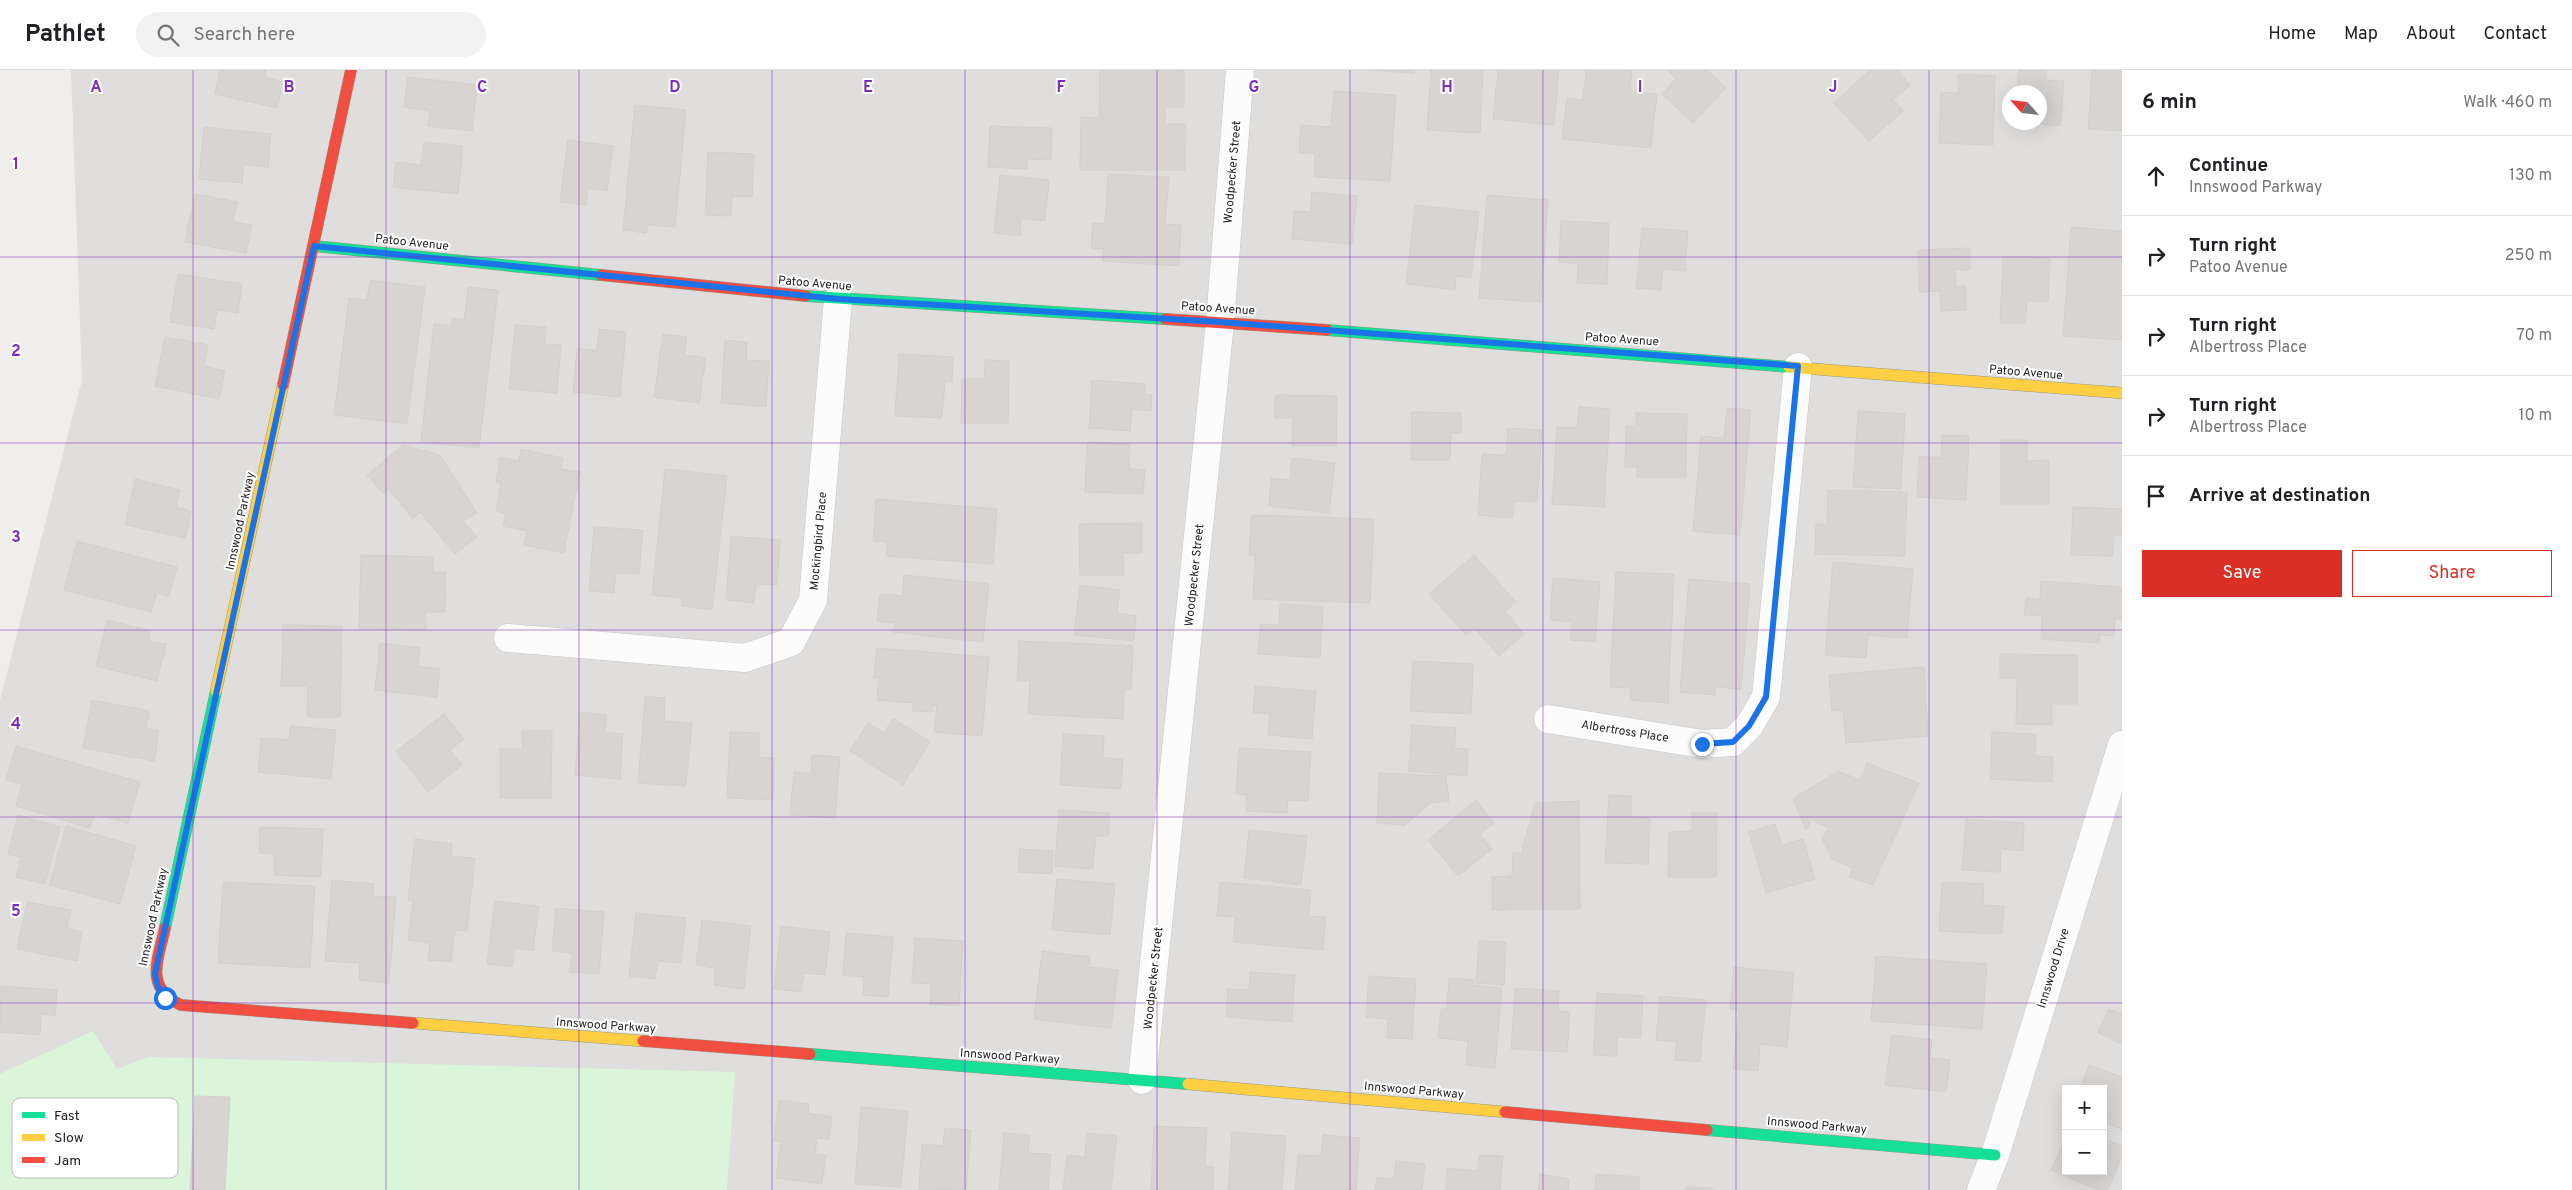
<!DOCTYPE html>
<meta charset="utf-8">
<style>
body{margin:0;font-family:Overpass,sans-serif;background:#f2f2f2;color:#202124}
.controls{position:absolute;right:15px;bottom:15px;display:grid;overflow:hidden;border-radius:0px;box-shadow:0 5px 20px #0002}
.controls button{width:45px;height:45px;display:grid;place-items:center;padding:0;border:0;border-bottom:1px solid #e0e0e0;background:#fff;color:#202124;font:25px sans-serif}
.compass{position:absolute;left:2002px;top:15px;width:45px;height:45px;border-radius:50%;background:#fff;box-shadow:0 5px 20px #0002;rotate:297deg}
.stop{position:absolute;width:15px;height:15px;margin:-11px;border:4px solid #1a73e8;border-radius:50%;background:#fff}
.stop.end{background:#1a73e8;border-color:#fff;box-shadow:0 1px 5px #0008}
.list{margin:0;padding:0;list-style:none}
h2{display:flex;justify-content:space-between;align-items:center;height:65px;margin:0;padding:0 20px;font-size:21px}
h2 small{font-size:16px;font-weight:400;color:#757577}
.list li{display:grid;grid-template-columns:32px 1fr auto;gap:15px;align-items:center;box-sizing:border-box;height:80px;padding:0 20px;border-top:1px solid #e0e0e0}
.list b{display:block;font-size:19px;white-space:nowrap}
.list p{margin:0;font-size:16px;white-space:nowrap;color:#757577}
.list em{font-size:16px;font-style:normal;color:#757577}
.actions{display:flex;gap:10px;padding:15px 20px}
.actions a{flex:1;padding:11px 0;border:1px solid #d93025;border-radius:0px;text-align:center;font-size:18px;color:#d93025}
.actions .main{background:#d93025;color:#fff}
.icon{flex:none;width:28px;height:28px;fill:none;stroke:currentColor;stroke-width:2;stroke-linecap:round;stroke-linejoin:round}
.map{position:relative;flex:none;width:2122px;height:1120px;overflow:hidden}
header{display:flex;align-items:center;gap:30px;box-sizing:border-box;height:70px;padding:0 25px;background:#fff;border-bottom:1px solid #e0e0e0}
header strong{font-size:24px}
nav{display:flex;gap:28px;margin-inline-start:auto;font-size:18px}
.search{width:350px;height:45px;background:#f2f2f2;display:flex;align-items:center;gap:12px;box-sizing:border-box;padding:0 18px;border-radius:28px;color:#757577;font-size:19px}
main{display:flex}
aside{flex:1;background:#fff}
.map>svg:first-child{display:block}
.residential{fill:#dfdedc;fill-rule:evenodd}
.park{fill:#daf5da}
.building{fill:#d7d4d2;stroke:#d3d0cc}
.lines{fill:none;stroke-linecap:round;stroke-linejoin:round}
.street-casing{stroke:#c9c8c7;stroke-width:29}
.fast-casing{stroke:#999a82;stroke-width:12}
.slow-casing{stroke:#999a82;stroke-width:12}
.jam-casing{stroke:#999a82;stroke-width:12}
.street{stroke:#fdfcfc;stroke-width:28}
.fast{stroke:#16e098;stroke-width:11}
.slow{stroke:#ffcf43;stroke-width:11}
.jam{stroke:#f24e42;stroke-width:11}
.route{stroke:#1a73e8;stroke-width:6}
.grid{fill:none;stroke:#7b2cbf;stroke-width:1;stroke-opacity:0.55}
.labels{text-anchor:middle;stroke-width:4;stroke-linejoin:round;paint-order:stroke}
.street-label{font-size:12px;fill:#222;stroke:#fff}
.key{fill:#fff;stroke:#bdbdbd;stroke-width:1}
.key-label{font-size:14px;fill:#222}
.grid-label{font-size:16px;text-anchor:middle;font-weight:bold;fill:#7b2cbf;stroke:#fff;stroke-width:4;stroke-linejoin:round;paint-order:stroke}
</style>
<header>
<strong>Pathlet</strong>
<div class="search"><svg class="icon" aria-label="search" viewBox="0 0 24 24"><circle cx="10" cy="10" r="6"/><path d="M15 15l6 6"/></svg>Search here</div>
<nav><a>Home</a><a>Map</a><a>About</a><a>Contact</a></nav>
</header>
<main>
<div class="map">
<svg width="2122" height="1120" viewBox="0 0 2122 1120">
<rect width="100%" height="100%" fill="#f0eeeb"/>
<path class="residential" d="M71 0H2122V1120H0V630L82 310ZM2010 22H2040V52H2010ZM2066 1019H2103V1101H2066Z"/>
<polygon class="park" points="93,961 117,999 149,987 735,1002 727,1120 0,1120 0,1004"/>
<g class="building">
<polygon points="220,0 266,0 265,7 283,12 277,38 215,24"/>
<polygon points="1100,0 1184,0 1184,37 1165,37 1165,54 1186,54 1185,100 1080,100 1081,47 1099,48"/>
<polygon points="1368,0 1414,0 1414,3"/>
<polygon points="1431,0 1483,0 1480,63 1427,60"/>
<polygon points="1498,0 1559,0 1554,55 1493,49"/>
<polygon points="1586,0 1632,0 1630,21 1657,24 1651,78 1562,69 1567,28 1583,30"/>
<polygon points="1667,0 1707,0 1726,18 1693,53 1662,24 1676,9"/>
<polygon points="1870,0 1897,0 1910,15 1893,30 1903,41 1869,71 1834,33"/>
<polygon points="2019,0 2046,0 2045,10 2064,11 2060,56 2027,52 2040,52 2040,22 2017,22"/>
<polygon points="2092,0 2121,0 2122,61 2088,59"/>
<polygon points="1958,4 1995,6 1993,75 1939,73 1941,22 1958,23"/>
<polygon points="408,7 477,15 472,61 428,56 430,41 404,37"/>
<polygon points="1334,21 1396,25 1390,111 1314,107 1315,83 1299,83 1301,55 1331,57"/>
<polygon points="635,35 686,40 675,157 648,155 646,163 623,160"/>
<polygon points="990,56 1052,58 1051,90 1027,89 1027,99 988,97"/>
<polygon points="204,57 271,64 268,97 244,95 242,113 199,109"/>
<polygon points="568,70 613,76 607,121 588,118 586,135 560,132"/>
<polygon points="424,72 463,76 458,124 393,117 396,92 421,95"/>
<polygon points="708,82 754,84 752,127 732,126 731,146 705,145"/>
<polygon points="1108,104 1169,107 1165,154 1181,155 1179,196 1103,191 1103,179 1091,178 1093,153 1105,154"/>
<polygon points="1000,105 1049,110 1045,151 1021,148 1020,166 994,163"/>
<polygon points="1312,122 1357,126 1352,174 1292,169 1294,141 1310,142"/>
<polygon points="195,124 237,132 233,152 252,155 246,183 185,172"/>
<polygon points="1487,125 1548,130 1541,232 1479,228"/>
<polygon points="1415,135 1479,142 1471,208 1456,206 1455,220 1406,214"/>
<polygon points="1561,151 1609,153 1607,214 1577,213 1578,194 1559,192"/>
<polygon points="2071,157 2122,161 2122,270 2063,266"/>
<polygon points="1642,158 1688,161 1685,201 1663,199 1661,220 1636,218"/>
<polygon points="1970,178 1970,200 1955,200 1956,217 1966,216 1966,240 1941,241 1940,221 1919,222 1918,180"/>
<polygon points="2003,186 2050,188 2048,231 2027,231 2025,253 2000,253"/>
<polygon points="178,204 242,214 238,243 217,240 214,259 170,252"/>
<polygon points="370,210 425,217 407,354 334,345 349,228 367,230"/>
<polygon points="468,217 498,220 479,378 421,372 434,254 452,256 452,248 464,250"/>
<polygon points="515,255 546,257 545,274 561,275 557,323 509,319"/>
<polygon points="599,259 626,262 620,327 573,322 577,279 597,280"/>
<polygon points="663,264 687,267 685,285 706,288 699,333 654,327"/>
<polygon points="165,267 208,275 204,296 225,301 219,329 155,316"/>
<polygon points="725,270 747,272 746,290 769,291 766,337 721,333"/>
<polygon points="899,284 953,287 952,312 945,312 942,348 895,346"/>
<polygon points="985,290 1009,291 1008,353 961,353 962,309 984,309"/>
<polygon points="1092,310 1145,314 1145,324 1152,325 1151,341 1132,339 1130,361 1089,358"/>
<polygon points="1275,325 1337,326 1336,376 1292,376 1293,348 1274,348"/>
<polygon points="1579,337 1610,339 1604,437 1552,434 1557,357 1577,358"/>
<polygon points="1727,338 1751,340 1740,465 1693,461 1701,366 1724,368"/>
<polygon points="1858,341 1905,344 1901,419 1853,417"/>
<polygon points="1412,342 1461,343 1461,363 1451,363 1450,390 1411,390"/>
<polygon points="1636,343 1687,344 1686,407 1637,407 1637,397 1625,397 1626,356 1636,356"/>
<polygon points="1508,358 1542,360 1537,432 1514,431 1513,448 1478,445 1482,384 1506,385"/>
<polygon points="1942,365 1969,366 1966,430 1917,427 1919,386 1941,388"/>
<polygon points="2001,370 2027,370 2027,391 2049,390 2049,434 2001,434"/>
<polygon points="1087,372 1130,374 1129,399 1145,400 1143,424 1085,422"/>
<polygon points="403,375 440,385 477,443 463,451 477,467 455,484 420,442 413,449 389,419 383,423 367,405"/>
<polygon points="521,379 563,388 561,399 580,402 564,483 524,475 527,461 503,456 506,444 496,441 501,413 496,412 500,387 519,391"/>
<polygon points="1292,388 1335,393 1329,443 1269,436 1271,408 1290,410"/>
<polygon points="665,399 727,406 712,540 682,536 683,528 652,525"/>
<polygon points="135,409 180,420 176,437 191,441 185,468 125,455"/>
<polygon points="1828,420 1907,422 1905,486 1815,484 1816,454 1827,455"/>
<polygon points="876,429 997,439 993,494 886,486 887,472 873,471"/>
<polygon points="2073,437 2122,439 2122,466 2114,465 2113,486 2071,485"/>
<polygon points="1251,445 1374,449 1370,533 1253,529 1255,485 1249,485"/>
<polygon points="1142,453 1142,483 1123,483 1124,505 1080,505 1079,454"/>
<polygon points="594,457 643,460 639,504 616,503 614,523 589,521"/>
<polygon points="731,466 780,470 777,515 756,514 754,533 726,530"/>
<polygon points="77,471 177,497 169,526 157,523 151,542 64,520"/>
<polygon points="361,485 433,487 433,502 446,502 445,542 426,542 426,560 359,559"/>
<polygon points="1474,485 1516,532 1505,541 1524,564 1499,586 1474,558 1466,565 1429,524"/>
<polygon points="1833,492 1913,499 1907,568 1868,565 1866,588 1825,585"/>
<polygon points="1616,502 1674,504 1668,633 1630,630 1630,618 1610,617"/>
<polygon points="904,505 989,514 983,572 893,562 895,553 877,551 880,524 902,526"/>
<polygon points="1553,508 1600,512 1595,572 1570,570 1572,552 1550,550"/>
<polygon points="1689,509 1750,514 1741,619 1715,617 1715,625 1680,622"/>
<polygon points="2041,511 2122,517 2122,549 2115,548 2114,566 2100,565 2099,573 2041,569 2042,546 2024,545 2026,528 2040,529"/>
<polygon points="1080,515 1120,520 1117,543 1136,546 1134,571 1074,565"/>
<polygon points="1280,534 1323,537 1320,588 1258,584 1261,554 1279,555"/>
<polygon points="107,550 150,561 148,571 166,574 157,611 96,596"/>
<polygon points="283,555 342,556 340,647 307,647 308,616 281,616"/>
<polygon points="1019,571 1133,576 1131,620 1124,620 1123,649 1028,644 1030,611 1017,611"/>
<polygon points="380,573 420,578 418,596 440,599 437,627 375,620"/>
<polygon points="877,578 989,587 982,666 934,662 937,636 933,635 932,642 913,641 913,633 877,630 879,609 874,608"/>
<polygon points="2000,584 2077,585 2077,634 2052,634 2052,655 2016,654 2017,608 2000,608"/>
<polygon points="1413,591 1473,594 1471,644 1410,641"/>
<polygon points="1924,597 1928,666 1846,673 1843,640 1832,641 1829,605"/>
<polygon points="1255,616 1316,621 1312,669 1268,665 1270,644 1253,643"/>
<polygon points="645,626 665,628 664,651 692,653 686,716 638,713"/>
<polygon points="92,630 149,641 146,658 159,661 154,691 83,678"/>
<polygon points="580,642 607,645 605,662 623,664 620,709 575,705"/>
<polygon points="444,644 464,669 450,680 462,695 428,722 396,681"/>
<polygon points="893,648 930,672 903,715 850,681 868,653 884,663"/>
<polygon points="1412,655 1456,658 1454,678 1468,679 1467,706 1408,701"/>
<polygon points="290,656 336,660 331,709 258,702 261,668 289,670"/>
<polygon points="522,661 552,661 551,728 500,728 500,679 522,679"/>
<polygon points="730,662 759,663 759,687 774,688 773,730 727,728"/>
<polygon points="1992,662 2036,664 2035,686 2053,687 2052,712 1990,709"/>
<polygon points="1063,664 1104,666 1103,688 1123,689 1121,719 1060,715"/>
<polygon points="16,676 140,712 128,753 94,744 90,758 16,736 22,714 6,710"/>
<polygon points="1239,678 1311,682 1308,731 1288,730 1287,743 1246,741 1247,725 1236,724"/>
<polygon points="812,685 840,687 835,748 790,745 794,702 811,704"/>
<polygon points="1867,693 1919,713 1873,815 1849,807 1853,798 1832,789 1822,768 1829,758 1812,750 1806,760 1793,729 1838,701 1860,710"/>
<polygon points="1379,703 1446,706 1449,731 1431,733 1405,755 1377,753"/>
<polygon points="1609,725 1631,726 1631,747 1650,748 1648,794 1605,793"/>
<polygon points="1476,730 1494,753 1480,764 1492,779 1458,806 1428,770"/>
<polygon points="1579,731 1580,839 1492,840 1492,807 1512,806 1513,782 1521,784 1535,733"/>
<polygon points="1059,740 1110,743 1108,766 1096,766 1093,799 1055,796"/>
<polygon points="1692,743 1717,743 1716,807 1668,807 1669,762 1692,761"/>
<polygon points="18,745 60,757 45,814 16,807 21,787 8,784"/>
<polygon points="1966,749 2024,753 2023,781 2001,779 2000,802 1962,800"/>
<polygon points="1775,754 1782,775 1803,769 1815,809 1766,823 1749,762"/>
<polygon points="66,756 136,776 120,834 50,815"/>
<polygon points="260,757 323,759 321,807 274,805 274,784 259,783"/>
<polygon points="1249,760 1307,766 1301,815 1244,808"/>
<polygon points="415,769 452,774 451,786 475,788 467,861 455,860 451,892 428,890 430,873 408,870 413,831 408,830"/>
<polygon points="1020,779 1053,781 1052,804 1018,802"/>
<polygon points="1057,809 1115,814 1110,865 1052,860"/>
<polygon points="332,810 374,814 373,826 396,827 389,913 359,910 360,893 325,891"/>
<polygon points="223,812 315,816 310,898 218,893"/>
<polygon points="1220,812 1311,820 1309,846 1326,847 1323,880 1233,872 1235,847 1217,846"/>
<polygon points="1942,812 1984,814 1983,835 2004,836 2002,864 1939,861"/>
<polygon points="495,831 539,836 533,881 515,878 512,897 487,894"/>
<polygon points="27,832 71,840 67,858 82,862 77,891 17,879"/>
<polygon points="556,838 604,842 599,904 569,902 572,883 552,881"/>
<polygon points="636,843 686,848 681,893 658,891 655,909 629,906"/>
<polygon points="702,850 751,856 744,919 714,915 715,898 696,895"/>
<polygon points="781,856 830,862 825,905 804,903 801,922 774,919"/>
<polygon points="846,863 893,867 888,927 863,925 864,907 843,905"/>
<polygon points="915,868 963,871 959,936 930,934 931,914 912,913"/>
<polygon points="1479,871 1506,872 1504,915 1476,913"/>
<polygon points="1042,881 1090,887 1089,897 1118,900 1111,958 1034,949"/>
<polygon points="1876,886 1987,894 1982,959 1871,951"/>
<polygon points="1734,897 1794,903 1787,977 1760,974 1758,1001 1733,999 1739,940 1730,939"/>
<polygon points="1250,902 1295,905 1292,952 1226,947 1228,919 1249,920"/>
<polygon points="1369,906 1416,909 1412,969 1387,968 1388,949 1366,947"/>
<polygon points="1449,908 1474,910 1473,915 1502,918 1495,998 1466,995 1468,971 1438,968 1441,939 1447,939"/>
<polygon points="1,916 57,920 55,946 41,944 40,965 0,962"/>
<polygon points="1515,918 1559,921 1558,941 1570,942 1567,982 1511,979"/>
<polygon points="1597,923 1643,926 1641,968 1617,967 1617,986 1593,985"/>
<polygon points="1660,926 1706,930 1700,992 1675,990 1677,972 1656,970"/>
<polygon points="2108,939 2122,944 2122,974 2098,963"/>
<polygon points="1892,965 1932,970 1930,988 1950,990 1946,1022 1885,1015"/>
<polygon points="2089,995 2122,1007 2122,1059 2103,1052 2103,1019 2080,1019"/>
<polygon points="195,1026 230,1027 225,1120 190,1120"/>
<polygon points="779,1030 809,1034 808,1043 832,1047 829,1069 817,1068 815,1084 826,1085 822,1114 776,1108 781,1072 774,1071"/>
<polygon points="861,1037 908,1041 901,1117 855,1114"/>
<polygon points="1154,1056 1207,1058 1205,1096 1214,1097 1213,1120 1151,1120"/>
<polygon points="945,1058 971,1060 966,1120 919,1119 922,1074 943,1076"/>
<polygon points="1232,1062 1286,1066 1282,1120 1228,1120"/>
<polygon points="1004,1063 1030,1065 1028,1083 1051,1084 1048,1120 999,1120"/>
<polygon points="1087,1063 1117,1066 1111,1120 1063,1120 1067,1085 1085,1087"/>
<polygon points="1323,1065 1360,1068 1356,1120 1295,1120 1298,1085 1321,1086"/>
<polygon points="2103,1068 2122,1076 2122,1086 2108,1120 2098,1120 2051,1100 2062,1075 2066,1076 2066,1101 2103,1101"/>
<polygon points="1479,1085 1503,1086 1500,1120 1446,1120 1447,1098 1478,1101"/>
<polygon points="1396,1091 1425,1094 1422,1120 1375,1120 1377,1107 1394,1109"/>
<polygon points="1540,1104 1569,1109 1568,1120 1538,1120"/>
<polygon points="1596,1104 1639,1107 1639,1120 1595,1120"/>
<polygon points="1686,1117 1714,1118 1714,1120 1686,1120"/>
</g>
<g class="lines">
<g class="street-casing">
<g id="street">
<polyline points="508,568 745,588 791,572 813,530 838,229"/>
<polyline points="1548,649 1702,674 1733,672 1749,656 1766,627 1798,297"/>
<polyline points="1142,1010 1220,252 1240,0"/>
<polyline points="1981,1120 1995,1085 2122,675"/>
</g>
</g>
<g class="fast-casing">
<g id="fast">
<polyline points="314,176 601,205"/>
<polyline points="806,226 1165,249"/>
<polyline points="1327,260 1789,297"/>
<polyline points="165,858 216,621"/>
<polyline points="810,984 1188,1014"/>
<polyline points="1707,1060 1995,1085"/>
</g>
</g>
<g class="slow-casing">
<g id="slow">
<polyline points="1789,297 2122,323"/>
<polyline points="216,621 283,315"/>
<polyline points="413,953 643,971"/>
<polyline points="1188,1014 1505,1042"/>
</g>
</g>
<g class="jam-casing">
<g id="jam">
<polyline points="601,205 806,226"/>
<polyline points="1165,249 1327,260"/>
<polyline points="283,315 351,0"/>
<path d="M165 858C158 890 144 918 181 935L413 953"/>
<polyline points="643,971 810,984"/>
<polyline points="1505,1042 1707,1060"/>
</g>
</g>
<use href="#street" class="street"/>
<use href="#fast" class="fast"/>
<use href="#slow" class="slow"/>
<use href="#jam" class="jam"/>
</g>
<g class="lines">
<polyline class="route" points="165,928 158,917 155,904 314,176 838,229 1220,252 1798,296 1766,627 1749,656 1733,672 1702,674"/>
</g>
<path class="grid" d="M193 0V1120M386 0V1120M579 0V1120M772 0V1120M965 0V1120M1157 0V1120M1350 0V1120M1543 0V1120M1736 0V1120M1929 0V1120M0 187H2122M0 373H2122M0 560H2122M0 747H2122M0 933H2122"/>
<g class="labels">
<g class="street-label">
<text transform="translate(1232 102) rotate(-85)" y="4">Woodpecker Street</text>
<text transform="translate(412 172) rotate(6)" y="4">Patoo Avenue</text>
<text transform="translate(815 213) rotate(5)" y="4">Patoo Avenue</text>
<text transform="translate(1218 238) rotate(4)" y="4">Patoo Avenue</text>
<text transform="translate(1622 269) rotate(4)" y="4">Patoo Avenue</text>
<text transform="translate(2026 302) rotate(5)" y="4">Patoo Avenue</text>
<text transform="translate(240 451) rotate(-78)" y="4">Innswood Parkway</text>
<text transform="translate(818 471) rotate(-85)" y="4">Mockingbird Place</text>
<text transform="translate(1194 505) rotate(-84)" y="4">Woodpecker Street</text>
<text transform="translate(1625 661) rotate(9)" y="4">Albertross Place</text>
<text transform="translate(153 847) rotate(-78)" y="4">Innswood Parkway</text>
<text transform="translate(2053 898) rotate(-73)" y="4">Innswood Drive</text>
<text transform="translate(1153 908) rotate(-84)" y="4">Woodpecker Street</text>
<text transform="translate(606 955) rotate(4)" y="4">Innswood Parkway</text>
<text transform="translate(1010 986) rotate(4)" y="4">Innswood Parkway</text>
<text transform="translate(1414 1020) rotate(5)" y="4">Innswood Parkway</text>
<text transform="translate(1817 1055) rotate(5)" y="4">Innswood Parkway</text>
</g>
</g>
<rect x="12" y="1028" width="166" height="80" rx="8" class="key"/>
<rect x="22" y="1042" width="23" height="6" fill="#16e098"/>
<rect x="22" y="1064" width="23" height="7" fill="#ffcf43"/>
<rect x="22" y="1087" width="23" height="6" fill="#f24e42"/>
<g class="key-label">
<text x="54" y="1050">Fast</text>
<text x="54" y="1072">Slow</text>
<text x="54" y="1095">Jam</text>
</g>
<g class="grid-label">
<text x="96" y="22">A</text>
<text x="289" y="22">B</text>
<text x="482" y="22">C</text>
<text x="675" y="22">D</text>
<text x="868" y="22">E</text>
<text x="1061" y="22">F</text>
<text x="1254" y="22">G</text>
<text x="1447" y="22">H</text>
<text x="1640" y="22">I</text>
<text x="1833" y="22">J</text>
<text x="16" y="99">1</text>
<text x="16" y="286">2</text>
<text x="16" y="472">3</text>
<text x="16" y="659">4</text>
<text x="16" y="846">5</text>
</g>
</svg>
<div class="controls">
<button>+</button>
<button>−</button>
</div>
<svg class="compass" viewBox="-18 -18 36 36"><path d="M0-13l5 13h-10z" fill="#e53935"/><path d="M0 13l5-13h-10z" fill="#757577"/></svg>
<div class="stop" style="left:165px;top:928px"></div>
<div class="stop end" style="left:1702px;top:674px"></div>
</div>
<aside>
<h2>6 min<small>Walk · 460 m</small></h2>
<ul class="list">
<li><svg class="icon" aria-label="ahead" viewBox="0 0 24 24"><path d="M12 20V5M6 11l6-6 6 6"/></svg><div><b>Continue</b><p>Innswood Parkway</p></div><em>130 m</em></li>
<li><svg class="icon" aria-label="right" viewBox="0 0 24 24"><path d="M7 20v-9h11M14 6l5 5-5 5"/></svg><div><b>Turn right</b><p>Patoo Avenue</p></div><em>250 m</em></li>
<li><svg class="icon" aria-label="right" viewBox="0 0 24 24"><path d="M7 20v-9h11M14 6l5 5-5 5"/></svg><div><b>Turn right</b><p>Albertross Place</p></div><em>70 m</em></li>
<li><svg class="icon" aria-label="right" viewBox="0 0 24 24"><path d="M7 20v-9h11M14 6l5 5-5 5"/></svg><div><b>Turn right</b><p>Albertross Place</p></div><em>10 m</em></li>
<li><svg class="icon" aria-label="arrive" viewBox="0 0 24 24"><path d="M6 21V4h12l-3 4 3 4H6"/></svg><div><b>Arrive at destination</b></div></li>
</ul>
<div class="actions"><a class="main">Save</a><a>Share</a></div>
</aside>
</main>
